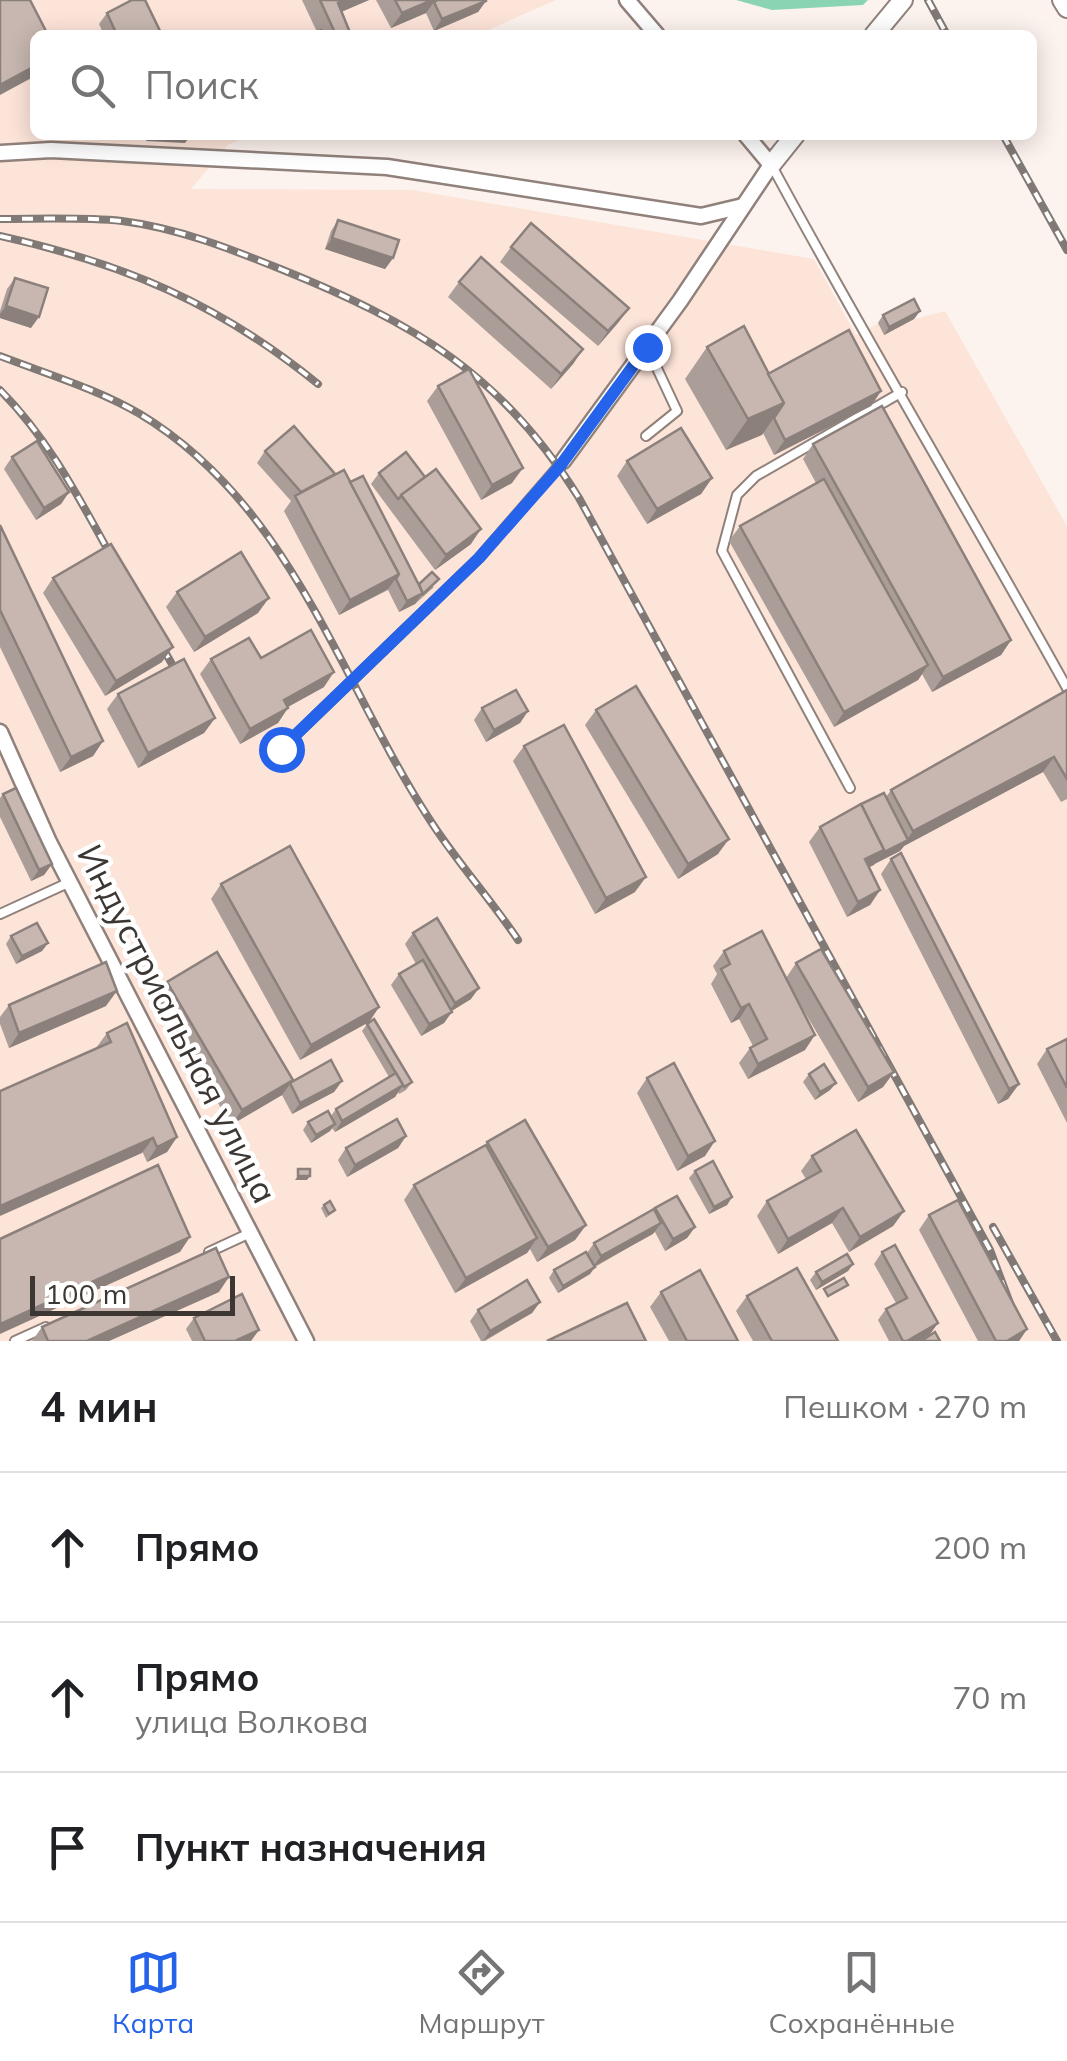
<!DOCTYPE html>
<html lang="ru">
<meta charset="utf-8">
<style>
body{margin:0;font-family:Mulish,sans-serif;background:#f2f2f2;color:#202124}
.scale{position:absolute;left:30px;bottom:25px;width:205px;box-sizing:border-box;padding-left:10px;border:5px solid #3d3734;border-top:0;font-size:28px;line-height:35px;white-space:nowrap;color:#3d3734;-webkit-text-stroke:8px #fff;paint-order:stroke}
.stop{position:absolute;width:30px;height:30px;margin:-22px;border:8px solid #2563eb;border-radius:50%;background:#fff}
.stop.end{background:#2563eb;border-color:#fff;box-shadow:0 2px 10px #0008}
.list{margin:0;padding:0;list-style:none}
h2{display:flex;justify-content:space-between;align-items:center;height:130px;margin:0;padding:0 40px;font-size:42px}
h2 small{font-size:32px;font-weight:400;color:#757577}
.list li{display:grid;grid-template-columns:65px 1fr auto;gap:30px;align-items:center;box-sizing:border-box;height:150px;padding:0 40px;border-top:2px solid #e0e0e0}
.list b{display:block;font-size:38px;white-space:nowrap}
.list p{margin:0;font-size:32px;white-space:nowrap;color:#757577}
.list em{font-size:32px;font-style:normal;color:#757577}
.icon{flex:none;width:55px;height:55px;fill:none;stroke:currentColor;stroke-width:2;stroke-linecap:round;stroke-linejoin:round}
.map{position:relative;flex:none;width:1067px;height:1341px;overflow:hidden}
.search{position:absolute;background:#fff;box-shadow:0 5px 25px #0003;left:30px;right:30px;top:30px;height:110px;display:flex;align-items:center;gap:25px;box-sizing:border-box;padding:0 35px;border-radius:15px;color:#757577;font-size:38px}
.sheet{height:580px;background:#fff}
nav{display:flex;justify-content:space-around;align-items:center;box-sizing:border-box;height:140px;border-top:2px solid #e0e0e0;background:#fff;font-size:28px;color:#757577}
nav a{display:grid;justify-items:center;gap:5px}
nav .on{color:#2563eb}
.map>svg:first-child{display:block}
.built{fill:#fde4d9}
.green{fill:#8ad4b1}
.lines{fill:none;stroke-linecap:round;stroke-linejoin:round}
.service-casing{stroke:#90817b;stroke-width:12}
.minor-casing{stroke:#90817b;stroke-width:19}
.tertiary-casing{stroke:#90817b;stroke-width:22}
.service{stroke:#fff;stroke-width:8}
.minor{stroke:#fff;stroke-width:14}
.tertiary{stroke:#fff;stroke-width:18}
.rail-casing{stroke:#807975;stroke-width:8}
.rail{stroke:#fff;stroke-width:4;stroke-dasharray:11;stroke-linecap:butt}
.wall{fill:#ab9d97}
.shaded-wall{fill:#8b807b}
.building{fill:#c7b7b0;stroke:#8b807b;stroke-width:2.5}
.route{stroke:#2563eb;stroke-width:12}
.labels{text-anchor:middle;stroke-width:9;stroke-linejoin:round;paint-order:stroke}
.street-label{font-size:35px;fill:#3d3734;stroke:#fff}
</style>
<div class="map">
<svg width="1067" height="1341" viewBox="0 0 1067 1341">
<rect width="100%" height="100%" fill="#fdf3ee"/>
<polygon class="built" points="0,0 556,0 477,35 35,35 35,135 251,135 228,145 191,189 413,190 814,259 856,335 909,307 915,319 945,311 1067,526 1067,1341 0,1341"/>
<polygon class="green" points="736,0 868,0 863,5 772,10"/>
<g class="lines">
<g class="service-casing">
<g id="service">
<path d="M772 166C867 342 970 513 1067 688"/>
<polyline points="646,436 677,411 647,347"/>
<polyline points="281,749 479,558 563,461"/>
<polyline points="850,788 722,551 737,495 756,476 902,392"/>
<polyline points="0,914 70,882"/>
<polyline points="209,1252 250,1233"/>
<polyline points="15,1341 46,1327"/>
</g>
</g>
<g class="minor-casing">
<g id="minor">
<polyline points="627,0 657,35"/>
<polyline points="0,153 51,150 387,167 701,216 743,206"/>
<polyline points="563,461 680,301 771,165 746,135"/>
<polyline points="0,732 49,842 306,1341"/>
</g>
</g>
<g class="tertiary-casing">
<g id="tertiary">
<polyline points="1062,0 1067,8"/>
<polyline points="874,35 903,0"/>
<polyline points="771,165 795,135"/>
</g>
</g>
<use href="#service" class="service"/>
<use href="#minor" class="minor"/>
<use href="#tertiary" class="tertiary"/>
<g class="rail-casing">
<g id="rail">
<polyline points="928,0 947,35"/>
<polyline points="1003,135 1067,250"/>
<path d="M0 219C41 219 82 217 122 221 178 228 231 249 283 270 414 323 502 374 579 498L990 1250 1011 1306"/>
<path d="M0 236C125 264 218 303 318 384"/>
<path d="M0 356C47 374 97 389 140 414 291 505 338 677 428 817 455 860 490 898 518 940"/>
<path d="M0 390C52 442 84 508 120 572"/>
<polyline points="152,629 173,666"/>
<polyline points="993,1227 1057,1341"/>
</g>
</g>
<use href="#rail" class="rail"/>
</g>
<g class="wall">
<polygon points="302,0 369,0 341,12 351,35 310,35 317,32"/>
<polygon points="376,0 486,0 486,1 478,12 434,31 426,13 391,28"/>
<polygon points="107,13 162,35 104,35 99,24"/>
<polygon points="338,220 393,258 385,269 325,249 331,231"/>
<polygon points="511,247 629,308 598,346 500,262"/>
<polygon points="15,278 31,328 0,318 0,311 7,289"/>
<polygon points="459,282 583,349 573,364 551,389 448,297"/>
<polygon points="920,311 914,319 884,335 878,323 883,315"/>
<polygon points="707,347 768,374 881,391 871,406 774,455 763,433 726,450 685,379"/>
<polygon points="438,386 512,483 481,500 427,401"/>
<polygon points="813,444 1011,640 1001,655 932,692 922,674 918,680 834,727 729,541 740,526 816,483 803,459"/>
<polygon points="265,451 335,474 350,483 419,584 434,587 415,604 399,612 388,590 339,615 284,511 291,501 257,463"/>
<polygon points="12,457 69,492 61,504 36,520 4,469"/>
<polygon points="627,461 712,478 701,494 647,524 617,476"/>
<polygon points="379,473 425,477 471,544 435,570 371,484"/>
<polygon points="0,525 103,741 93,756 60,772 0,647"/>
<polygon points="53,578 162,662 105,696 43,593"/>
<polygon points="177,592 258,613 194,652 166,607"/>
<polygon points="261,658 324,687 288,707 278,723 240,744 200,674 211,659"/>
<polygon points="1067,690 1067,799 1061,802 1043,772 904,846 900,851 869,867 880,890 870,905 847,917 809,842 820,827 886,797 891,790"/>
<polygon points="118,694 215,718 204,733 138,768 107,709"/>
<polygon points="482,708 528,711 520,723 486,742 474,720"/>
<polygon points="596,710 718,854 678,879 585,725"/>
<polygon points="524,746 635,892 595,914 513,761"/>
<polygon points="3,794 52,864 44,875 31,881 0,817 0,798"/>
<polygon points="891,859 1019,1084 1008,1099 998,1104 881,874"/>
<polygon points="221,884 379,1007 369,1022 300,1060 211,899"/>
<polygon points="413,933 471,999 451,1011 444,1023 421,1036 391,985 399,974 416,964 405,944"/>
<polygon points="11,936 48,943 42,951 16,964 6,944"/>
<polygon points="724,951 786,978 796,963 894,1072 883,1087 858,1102 794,994 805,1050 748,1079 739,1063 750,1048 753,1046 739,1019 731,1023 711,984 717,974 713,966"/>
<polygon points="167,982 291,1082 342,1081 334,1092 292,1114 282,1095 231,1125 156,997"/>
<polygon points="9,1005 106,1006 9,1048 0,1024 0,1017"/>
<polygon points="367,1024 412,1082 406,1090 399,1094 398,1092 395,1097 335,1132 332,1128 330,1131 311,1143 303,1130 308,1122 331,1116 336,1109 389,1077 362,1031"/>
<polygon points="107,1033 177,1137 167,1152 147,1162 96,1048"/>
<polygon points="1067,1039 1067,1123 1037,1064 1047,1049"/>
<polygon points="809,1074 836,1083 830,1090 815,1100 803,1082"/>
<polygon points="647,1078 705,1156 677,1171 637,1093"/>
<polygon points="406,1136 398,1148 347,1177 338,1160 346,1148"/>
<polygon points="487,1142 586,1225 575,1240 537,1262 530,1249 527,1253 455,1293 404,1200 414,1185 485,1146"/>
<polygon points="812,1156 904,1211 893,1226 849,1252 832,1223 778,1254 757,1216 767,1201 806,1179 801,1171"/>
<polygon points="695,1171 732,1197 727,1205 709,1214 689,1178"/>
<polygon points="324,1205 335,1210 326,1218 321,1208"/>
<polygon points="655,1208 695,1227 687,1238 665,1251 655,1232 595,1267 590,1274 558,1293 549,1278 554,1270 587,1253 594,1243"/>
<polygon points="929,1215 1027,1329 1019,1341 978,1341 919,1230"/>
<polygon points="882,1252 938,1323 930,1334 919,1341 889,1341 878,1320 886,1309 896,1303 874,1264"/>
<polygon points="853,1264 848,1271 816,1290 810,1280 816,1272"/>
<polygon points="219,1292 109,1341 32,1341 42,1327"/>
<polygon points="661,1292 738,1341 669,1341 650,1307"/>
<polygon points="747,1296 838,1341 753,1341 736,1311"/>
<polygon points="540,1302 532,1313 485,1341 481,1341 470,1321 478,1310"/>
<polygon points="194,1318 251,1341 192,1341 186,1329"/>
</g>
<g class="shaded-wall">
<polygon points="345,0 369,0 327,18 338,3"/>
<polygon points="432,0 455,0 434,2 426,13 391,28 402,13"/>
<polygon points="486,1 478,12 434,31 442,19"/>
<polygon points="35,66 35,76 0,95 0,85"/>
<polygon points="113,135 147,135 144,139 112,136"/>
<polygon points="149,135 191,135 185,143 146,141"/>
<polygon points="332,238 393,258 385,269 325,249"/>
<polygon points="6,306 39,317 31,328 0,318 0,314"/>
<polygon points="629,308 618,323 598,346 608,331"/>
<polygon points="920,311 914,319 884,335 889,327"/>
<polygon points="583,349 573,364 551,389 561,374"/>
<polygon points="881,391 871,406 774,455 785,440"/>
<polygon points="784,403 762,435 726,450 748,419"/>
<polygon points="523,468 512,483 481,500 492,485"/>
<polygon points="712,478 701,494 647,524 657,509"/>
<polygon points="69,492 61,504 36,520 44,508"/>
<polygon points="481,529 471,544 435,570 446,555"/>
<polygon points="399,574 388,589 339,615 350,600"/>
<polygon points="423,593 415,604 399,612 407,601"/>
<polygon points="269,598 258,613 194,652 205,637"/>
<polygon points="1011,640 1001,655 932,692 943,677"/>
<polygon points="173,647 162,662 105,696 116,681"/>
<polygon points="928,665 918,680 834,727 844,712"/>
<polygon points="334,672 324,687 273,715 284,700"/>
<polygon points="288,708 278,723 240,744 250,729"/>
<polygon points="528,711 520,723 486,742 494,730"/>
<polygon points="215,718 204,733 138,768 148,753"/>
<polygon points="103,741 93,756 60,772 71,757"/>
<polygon points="1054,757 1043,772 904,846 900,851 874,864 882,853 906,841 913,831"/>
<polygon points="729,839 718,854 678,879 688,864"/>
<polygon points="884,850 874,865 855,874 865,859"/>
<polygon points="52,864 44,875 31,881 39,870"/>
<polygon points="646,877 635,892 595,914 606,898"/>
<polygon points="880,890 870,905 847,917 858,902"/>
<polygon points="48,943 42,951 16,964 22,956"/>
<polygon points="479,988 471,999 447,1014 455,1003"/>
<polygon points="117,991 106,1006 9,1048 19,1033"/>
<polygon points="749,1004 739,1019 731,1023 741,1008"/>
<polygon points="379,1007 369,1022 300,1060 311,1045"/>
<polygon points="452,1012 444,1023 421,1036 429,1024"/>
<polygon points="815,1035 805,1050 748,1079 758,1064"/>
<polygon points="894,1072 883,1087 858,1102 868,1087"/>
<polygon points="293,1080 282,1095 231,1125 242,1110"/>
<polygon points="342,1081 334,1092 292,1114 300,1103"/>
<polygon points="836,1083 830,1090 815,1100 820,1092"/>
<polygon points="1019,1084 1008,1099 998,1104 1009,1089"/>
<polygon points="403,1085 395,1097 335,1132 342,1121"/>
<polygon points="335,1124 330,1131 311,1143 316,1135"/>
<polygon points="406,1136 398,1148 347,1177 355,1165"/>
<polygon points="177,1137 167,1152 147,1162 157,1147"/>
<polygon points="153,1138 142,1153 0,1216 0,1206"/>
<polygon points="715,1141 705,1156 677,1171 688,1156"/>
<polygon points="298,1176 310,1176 307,1180 295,1180"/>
<polygon points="732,1197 727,1205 709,1214 714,1207"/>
<polygon points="843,1208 832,1223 778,1254 788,1239"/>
<polygon points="904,1211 893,1226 849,1252 860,1237"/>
<polygon points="661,1223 653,1234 593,1267 601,1256"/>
<polygon points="586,1225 575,1240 537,1262 548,1247"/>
<polygon points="695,1227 687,1238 665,1251 673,1239"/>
<polygon points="190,1237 180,1252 0,1334 0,1324"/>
<polygon points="537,1238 527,1253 455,1293 466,1278"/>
<polygon points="853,1264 848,1271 816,1290 822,1282"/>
<polygon points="595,1267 590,1274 558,1293 563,1286"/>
<polygon points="229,1277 219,1292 109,1341 87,1341"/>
<polygon points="540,1302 532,1313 483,1341 490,1331"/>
<polygon points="938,1323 930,1334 919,1341 907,1341"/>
<polygon points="1027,1329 1019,1341 1007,1341"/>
<polygon points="259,1330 251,1341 235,1341"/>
</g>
<g class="building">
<polygon points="0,0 30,0 48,35 35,35 35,66 0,85"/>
<polygon points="132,0 145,0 162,35 117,35 107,13"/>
<polygon points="320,0 345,0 338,3 351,35 336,35"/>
<polygon points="395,0 432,0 402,13"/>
<polygon points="438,0 486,0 486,1 442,19 434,2"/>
<polygon points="321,30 324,35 310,35"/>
<polygon points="338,220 399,240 393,258 332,238"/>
<polygon points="531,223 629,308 608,331 511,247"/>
<polygon points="481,257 583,349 561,374 459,282"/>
<polygon points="15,278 48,288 39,317 6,306"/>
<polygon points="914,299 920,311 889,327 883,315"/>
<polygon points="744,326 784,403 748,419 707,347"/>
<polygon points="849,330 881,391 785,440 774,418 784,403 768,374"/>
<polygon points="469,369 523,468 492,485 438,386"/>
<polygon points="882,406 1011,640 943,677 813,444"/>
<polygon points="294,426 335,474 301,492 265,451"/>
<polygon points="681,428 712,478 657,509 627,461"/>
<polygon points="37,441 69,492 44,508 12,457"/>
<polygon points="406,452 425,477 398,499 379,473"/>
<polygon points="436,469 481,529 446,555 401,495"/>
<polygon points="344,470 399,574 350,600 295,496"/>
<polygon points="363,476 423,593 407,601 396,579 399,574 350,482"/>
<polygon points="824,479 928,665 844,712 740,526"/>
<polygon points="0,525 103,741 71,757 0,610"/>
<polygon points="111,544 173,647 116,681 53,578"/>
<polygon points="241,552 269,598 205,637 177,592"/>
<polygon points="432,572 439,579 423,594 419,584"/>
<polygon points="311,630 334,672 284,700 288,708 250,729 211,659 249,638 261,658"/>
<polygon points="184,659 215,718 148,753 118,694"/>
<polygon points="636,686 729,839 688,864 596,710"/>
<polygon points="516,690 528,711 494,730 482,708"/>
<polygon points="1067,690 1067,779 1054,757 913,831 891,790"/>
<polygon points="564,725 646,877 606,898 524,746"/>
<polygon points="16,788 52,864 39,870 3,794"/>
<polygon points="884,793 908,840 882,853 884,850 861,804"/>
<polygon points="861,804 884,850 865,859 880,890 858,902 820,827"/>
<polygon points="290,846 379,1007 311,1045 221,884"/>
<polygon points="901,853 1019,1084 1009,1089 891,859"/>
<polygon points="437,918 479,988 455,1003 413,933"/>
<polygon points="37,923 48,943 22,956 11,936"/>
<polygon points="762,931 815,1035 758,1064 750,1048 767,1039 749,1004 741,1008 721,969 730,964 724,951"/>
<polygon points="821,949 894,1072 868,1087 796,963"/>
<polygon points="217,952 293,1080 242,1110 167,982"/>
<polygon points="423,960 452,1012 429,1024 399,974"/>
<polygon points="106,962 117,991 19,1033 9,1005"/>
<polygon points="374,1019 412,1082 404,1087 367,1024"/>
<polygon points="127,1023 177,1137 157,1147 153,1138 0,1206 0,1091 111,1042 107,1033"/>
<polygon points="1067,1039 1067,1088 1047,1049"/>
<polygon points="331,1060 342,1081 300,1103 290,1083"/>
<polygon points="674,1063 715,1141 688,1156 647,1078"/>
<polygon points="824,1064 836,1083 820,1092 809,1074"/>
<polygon points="396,1073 403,1085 342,1121 336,1109"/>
<polygon points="328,1111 335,1124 316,1135 308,1122"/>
<polygon points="397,1119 406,1136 355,1165 346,1148"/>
<polygon points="525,1120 586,1225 548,1247 487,1142"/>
<polygon points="856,1130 904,1211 860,1237 843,1208 788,1239 767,1201 821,1171 812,1156"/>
<polygon points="486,1145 537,1238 466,1278 414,1185"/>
<polygon points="713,1161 732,1197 714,1207 695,1171"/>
<polygon points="158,1165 190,1237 0,1324 0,1239"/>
<rect x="298" y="1169" width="12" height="7"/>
<polygon points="677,1196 695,1227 673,1239 655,1208"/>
<polygon points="958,1200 1027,1329 1007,1341 996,1341 929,1215"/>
<polygon points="330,1201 335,1210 329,1214 324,1205"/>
<polygon points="654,1209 661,1223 601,1256 594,1243"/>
<polygon points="895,1245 938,1323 907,1341 903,1341 886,1309 907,1298 882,1252"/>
<polygon points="216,1248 229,1277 87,1341 48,1341 42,1327"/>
<polygon points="586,1252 595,1267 563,1286 554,1270"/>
<polygon points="847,1254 853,1264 822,1282 816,1272"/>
<polygon points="797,1268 838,1341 772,1341 747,1296"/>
<polygon points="700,1270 738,1341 687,1341 661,1292"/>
<polygon points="844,1278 848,1285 828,1296 824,1289"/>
<polygon points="527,1280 540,1302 490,1331 478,1310"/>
<polygon points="242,1294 259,1330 235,1341 205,1341 194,1318"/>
<polygon points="627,1303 646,1341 547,1341"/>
<polygon points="935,1332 940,1341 921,1341"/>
</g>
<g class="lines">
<polyline class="route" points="281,749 479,558 560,466 647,347"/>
</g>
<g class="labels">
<g class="street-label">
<text transform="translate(177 1024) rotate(63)" y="12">Индустриальная улица</text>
</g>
</g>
</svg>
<div class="scale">100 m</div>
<div class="stop" style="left:281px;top:749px"></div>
<div class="stop end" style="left:647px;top:347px"></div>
<div class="search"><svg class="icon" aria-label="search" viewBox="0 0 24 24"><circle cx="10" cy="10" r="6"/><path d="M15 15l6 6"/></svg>Поиск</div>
</div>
<section class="sheet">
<h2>4 мин<small>Пешком · 270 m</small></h2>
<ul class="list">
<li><svg class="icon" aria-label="ahead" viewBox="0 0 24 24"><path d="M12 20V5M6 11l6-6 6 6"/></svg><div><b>Прямо</b></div><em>200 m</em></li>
<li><svg class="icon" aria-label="ahead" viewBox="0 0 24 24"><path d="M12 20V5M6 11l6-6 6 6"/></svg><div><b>Прямо</b><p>улица Волкова</p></div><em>70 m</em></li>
<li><svg class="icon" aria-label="arrive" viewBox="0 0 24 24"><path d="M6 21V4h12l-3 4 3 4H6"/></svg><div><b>Пункт назначения</b></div></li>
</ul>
</section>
<nav>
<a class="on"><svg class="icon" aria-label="map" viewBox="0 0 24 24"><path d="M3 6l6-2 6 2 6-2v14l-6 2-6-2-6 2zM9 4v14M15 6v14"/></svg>Карта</a>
<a><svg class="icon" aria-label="directions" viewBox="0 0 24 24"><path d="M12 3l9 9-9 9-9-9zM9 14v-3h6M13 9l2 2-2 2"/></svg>Маршрут</a>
<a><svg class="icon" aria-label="saved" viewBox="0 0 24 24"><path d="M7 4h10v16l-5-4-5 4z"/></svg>Сохранённые</a>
</nav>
